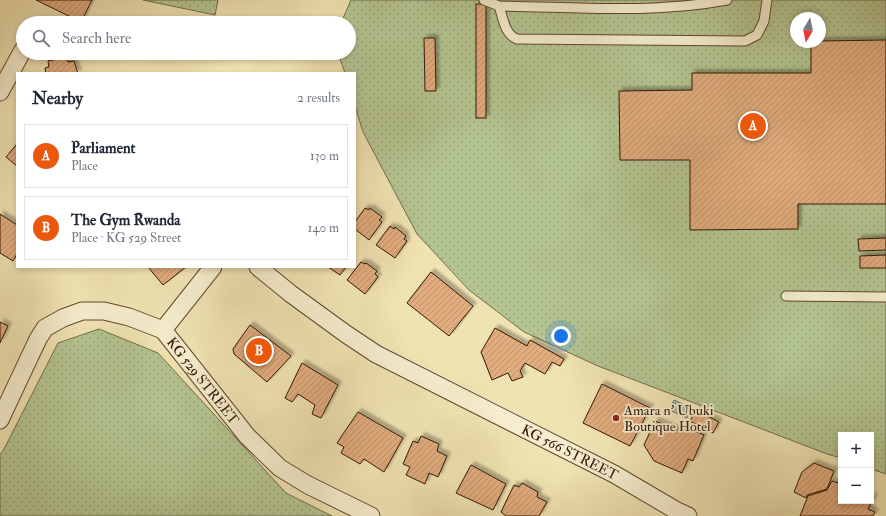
<!DOCTYPE html>
<meta charset="utf-8">
<style>
body{margin:0;font-family:"IM FELL Double Pica",serif;background:#f2f2f3;color:#1f2937}
.controls{position:absolute;right:12px;bottom:12px;display:grid;overflow:hidden;border-radius:0px;box-shadow:0 2px 6px #0003}
.controls button{width:36px;height:36px;display:grid;place-items:center;padding:0;border:0;border-bottom:1px solid #e0e1e3;background:#fff;color:#1f2937;font:20px sans-serif}
.compass{position:absolute;left:790px;top:12px;width:36px;height:36px;border-radius:50%;background:#fff;box-shadow:0 2px 6px #0003;rotate:190deg}
.you{position:absolute;left:561px;top:336px;width:14px;height:14px;margin:-10px;border:3px solid #fff;border-radius:50%;background:#1a73e8;box-shadow:0 0 0 6px #1a73e833}
.badge{display:grid;place-items:center;width:26px;height:26px;border-radius:50%;background:#ea580c;color:#fff;font-size:13px;font-weight:700}
.pin{position:absolute;translate:-50% -50%;border:2px solid #fff;box-shadow:0 1px 4px #0006}
.list{margin:0;padding:0;list-style:none}
h2{display:flex;justify-content:space-between;align-items:center;height:52px;margin:0;padding:0 16px;font-size:17px}
h2 small{font-size:13px;font-weight:400;color:#747a83}
.list li{display:grid;grid-template-columns:26px 1fr auto;gap:12px;align-items:center;box-sizing:border-box;height:64px;margin:0 8px 8px;padding:0 8px;border:1px solid #e0e1e3;border-radius:0px}
.list b{display:block;font-size:15px;white-space:nowrap}
.list p{margin:0;font-size:13px;white-space:nowrap;color:#747a83}
.list em{font-size:13px;font-style:normal;color:#747a83}
.icon{flex:none;width:22px;height:22px;fill:none;stroke:currentColor;stroke-width:2;stroke-linecap:round;stroke-linejoin:round}
.map{position:relative;flex:none;width:886px;height:516px;overflow:hidden}
.search{position:absolute;background:#fff;box-shadow:0 2px 6px #0003;left:16px;top:16px;width:340px;height:44px;display:flex;align-items:center;gap:10px;box-sizing:border-box;padding:0 14px;border-radius:22px;color:#747a83;font-size:15px}
.panel{position:absolute;background:#fff;box-shadow:0 2px 6px #0003;left:16px;top:72px;width:340px;height:196px;border-radius:0px}
.map>svg:first-child{display:block}
.green{fill:url(#green-dots);stroke:#736d4b;fill-rule:evenodd}
.water{fill:url(#water-waves);stroke:#717a6d}
.building{fill:url(#building-hatch);stroke:#321505;filter:url(#shadow)}
.lines{fill:none;stroke-linecap:round;stroke-linejoin:round}
.lane-casing{stroke:#624830;stroke-width:11}
.street-casing{stroke:#624830;stroke-width:19}
.lane{stroke:#f5edcd;stroke-width:9}
.street{stroke:#f5edcd;stroke-width:17}
.poi-dot{fill:#8f2418;stroke:#f5edcd;stroke-width:1.5}
.labels{text-anchor:middle;stroke-width:3.5;stroke-linejoin:round;paint-order:stroke}
.street-label{font-size:14px;fill:#321505;stroke:#f5edcd}
.poi-label{font-size:14px;fill:#321505;stroke:#f5edcd;text-anchor:start}
</style>
<div class="map">
<svg width="886" height="516" viewBox="0 0 886 516">
<defs>
<pattern id="green-dots" width="8" height="8" patternUnits="userSpaceOnUse"><rect width="8" height="8" fill="#b4c591"/><path d="M2 2h.1M6 6h.1" fill="none" stroke="#9ba87c" stroke-width="1.8" stroke-linecap="round"/></pattern>
<pattern id="water-waves" width="16" height="10" patternUnits="userSpaceOnUse"><rect width="16" height="10" fill="#9bbdb3"/><path d="M0 5q4-4 8 0t8 0" fill="none" stroke="#86a298"/></pattern>
<pattern id="building-hatch" width="6" height="6" patternUnits="userSpaceOnUse"><rect width="6" height="6" fill="#e1ac7e"/><path d="M-1 1l2-2M0 6l6-6M5 7l2-2" fill="none" stroke="#c2936b"/></pattern>
<filter id="shadow"><feDropShadow dx="3.5" dy="-3.5" stdDeviation="1" flood-color="#0004"/></filter>
</defs>
<rect width="100%" height="100%" fill="#f0e3b2"/>
<filter id="stains"><feTurbulence type="fractalNoise" baseFrequency=".005" numOctaves="4"/><feColorMatrix values="0 0 0 0 .2 0 0 0 0 .09 0 0 0 0 .02 0 0 0 .5 -.17"/></filter>
<radialGradient id="worn" r=".72"><stop offset=".6" stop-color="#630" stop-opacity="0"/><stop offset="1" stop-color="#630" stop-opacity=".3"/></radialGradient>
<g class="green">
<polygon points="143,0 218,0 215,15"/>
<path d="M351 0H886V474L871 469V435H841V458L827 454 598 366 524 332 469 290 417 234 363 132 355 106V73H345L338 53H349V23H341ZM796 18H820V42H796Z"/>
<polygon points="99,329 158,353 286,493 332,516 0,516 0,454 3,451 58,343"/>
</g>
<polygon class="water" points="674,400 692,408 687,418 669,410"/>
<g class="building">
<polygon points="36,0 92,0 81,22"/>
<rect x="476" y="4" width="10" height="114"/>
<polygon points="424,38 435,38 436,91 425,91"/>
<polygon points="886,40 886,204 798,204 798,229 690,230 690,160 620,160 619,91 692,90 692,73 811,73 811,42 820,42 820,41"/>
<polygon points="66,57 68,62 74,61 77,71 79,73 46,73 45,68 49,67 48,61"/>
<polygon points="17,144 17,166 6,157"/>
<polygon points="365,208 369,210 370,208 382,217 379,220 382,222 369,240 355,229 355,222"/>
<polygon points="0,214 17,225 17,254 13,261 0,253"/>
<polygon points="390,226 394,229 395,227 406,236 404,239 407,241 395,258 376,245"/>
<polygon points="886,238 886,250 859,251 858,239"/>
<polygon points="886,255 886,268 860,268 860,256"/>
<polygon points="361,262 365,264 366,263 377,271 375,274 378,277 365,294 347,280"/>
<polygon points="148,267 186,267 163,285"/>
<polygon points="328,267 346,267 340,275"/>
<polygon points="431,272 473,306 449,336 407,303"/>
<polygon points="0,322 8,326 0,343"/>
<polygon points="250,325 291,356 267,382 234,354 233,349"/>
<polygon points="495,328 527,346 530,340 564,359 560,366 552,362 545,374 525,363 520,371 523,377 512,381 508,373 492,380 481,352"/>
<polygon points="302,363 338,385 321,418 312,414 315,405 298,394 292,402 285,398"/>
<polygon points="602,384 650,408 630,446 583,423"/>
<polygon points="696,410 719,422 713,433 690,421"/>
<polygon points="358,412 403,438 384,472 364,459 360,464 341,453 344,447 337,443"/>
<polygon points="655,421 684,433 686,427 704,435 693,461 688,459 682,473 654,461 644,445"/>
<polygon points="421,436 439,444 437,451 447,456 438,477 429,473 425,484 406,475 410,467 403,464 413,441 418,443"/>
<polygon points="814,463 834,471 827,489 807,495 806,498 794,492 802,472"/>
<polygon points="471,465 506,484 493,510 456,493"/>
<polygon points="832,481 841,484 841,501 871,501 871,496 874,497 868,509 875,512 873,516 800,516 808,496 827,490"/>
<polygon points="522,483 538,492 537,497 547,502 539,516 506,516 501,512 514,485 519,487"/>
</g>
<g class="lines">
<g class="lane-casing">
<g id="lane">
<path d="M484 0 499 6C575 7 652 14 727 0"/>
<path d="M499 6C503 17 504 34 517 39L745 41 757 35 764 21 767 0"/>
<polyline points="786,296 886,297"/>
</g>
</g>
<g class="street-casing">
<g id="street">
<polyline points="0,92 23,50"/>
<path id="s1" d="M258 267 291 294 346 334 376 354 614 474 677 511 688 516"/>
<polyline points="163,330 213,267"/>
<path id="s2" d="M0 420 38 339 45 328 63 318 82 311H104L129 317 163 330 247 436 280 468 308 485 371 516"/>
</g>
</g>
<use href="#lane" class="lane"/>
<use href="#street" class="street"/>
</g>
<circle class="poi-dot" cx="616" cy="418" r="4"/>
<g class="labels">
<g class="street-label">
<text dy="5" stroke="none"><textPath href="#s2" startOffset="292">KG 529 STREET</textPath></text>
<text dy="5" stroke="none"><textPath href="#s1" startOffset="364">KG 566 STREET</textPath></text>
</g>
<g class="poi-label">
<text x="624" y="415">Amara n' Ubuki<tspan x="624" dy="16">Boutique Hotel</tspan></text>
</g>
</g>
<rect width="100%" height="100%" filter="url(#stains)"/>
<rect width="100%" height="100%" fill="url(#worn)"/>
</svg>
<div class="controls">
<button>+</button>
<button>−</button>
</div>
<svg class="compass" viewBox="-18 -18 36 36"><path d="M0-13l5 13h-10z" fill="#e53935"/><path d="M0 13l5-13h-10z" fill="#747a83"/></svg>
<div class="you"></div>
<div class="pin badge" style="left:753px;top:126px">A</div>
<div class="pin badge" style="left:259px;top:351px">B</div>
<div class="search"><svg class="icon" aria-label="search" viewBox="0 0 24 24"><circle cx="10" cy="10" r="6"/><path d="M15 15l6 6"/></svg>Search here</div>
<section class="panel">
<h2>Nearby<small>2 results</small></h2>
<ul class="list">
<li><span class="badge">A</span><div><b>Parliament</b><p>Place</p></div><em>130 m</em></li>
<li><span class="badge">B</span><div><b>The Gym Rwanda</b><p>Place · KG 529 Street</p></div><em>140 m</em></li>
</ul>
</section>
</div>
